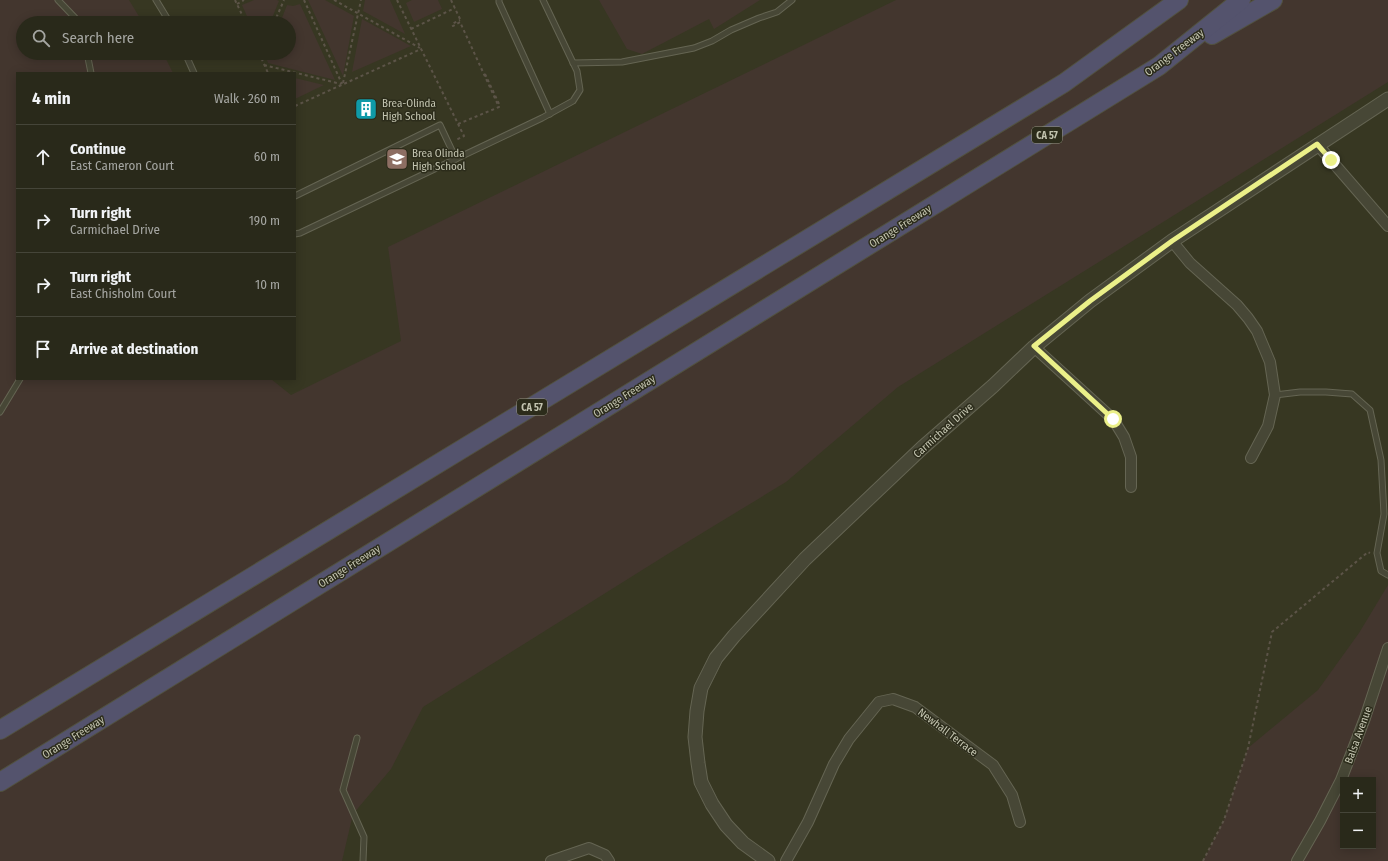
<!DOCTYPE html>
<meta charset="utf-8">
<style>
body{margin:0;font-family:"Fira Sans Condensed",sans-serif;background:#353527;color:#f1f3f6}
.controls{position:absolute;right:12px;bottom:12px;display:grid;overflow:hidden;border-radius:0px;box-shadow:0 2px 10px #0003}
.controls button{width:36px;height:36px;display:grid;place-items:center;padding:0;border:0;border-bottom:1px solid #454539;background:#29291a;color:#f1f3f6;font:20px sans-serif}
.stop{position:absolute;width:12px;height:12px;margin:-9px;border:3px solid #ebf089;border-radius:50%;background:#fff}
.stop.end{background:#ebf089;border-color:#fff;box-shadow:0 1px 4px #0008}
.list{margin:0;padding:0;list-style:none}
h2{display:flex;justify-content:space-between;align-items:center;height:52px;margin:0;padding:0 16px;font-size:17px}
h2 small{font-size:13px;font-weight:400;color:#a5a6a2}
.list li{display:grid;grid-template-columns:26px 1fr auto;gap:12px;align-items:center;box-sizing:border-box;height:64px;padding:0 16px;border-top:1px solid #454539}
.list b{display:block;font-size:15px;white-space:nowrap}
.list p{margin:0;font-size:13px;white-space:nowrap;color:#a5a6a2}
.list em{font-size:13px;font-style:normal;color:#a5a6a2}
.icon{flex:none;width:22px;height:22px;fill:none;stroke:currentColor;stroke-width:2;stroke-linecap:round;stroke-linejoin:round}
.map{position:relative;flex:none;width:1388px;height:861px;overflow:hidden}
.search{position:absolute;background:#29291a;box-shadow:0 2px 10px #0003;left:16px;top:16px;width:280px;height:44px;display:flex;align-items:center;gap:10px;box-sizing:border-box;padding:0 14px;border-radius:22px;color:#a5a6a2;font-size:15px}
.panel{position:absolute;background:#29291a;box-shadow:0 2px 10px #0003;left:16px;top:72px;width:280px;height:308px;border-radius:0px}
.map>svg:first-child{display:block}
.green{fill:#43362e;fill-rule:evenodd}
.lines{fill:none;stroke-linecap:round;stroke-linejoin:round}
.service-casing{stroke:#656553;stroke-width:7}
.minor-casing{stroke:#656553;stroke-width:12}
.tertiary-casing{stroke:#656553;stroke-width:15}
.motorway-casing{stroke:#525240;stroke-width:20}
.path{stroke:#5c5448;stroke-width:2;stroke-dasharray:3 3;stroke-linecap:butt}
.service{stroke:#474736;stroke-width:5}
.minor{stroke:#474736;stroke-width:10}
.tertiary{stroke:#474736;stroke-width:13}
.motorway{stroke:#54536d;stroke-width:18}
.route{stroke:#ebf089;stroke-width:5}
.labels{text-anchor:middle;stroke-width:3;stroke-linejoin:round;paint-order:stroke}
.shield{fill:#2c2c1b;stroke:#969683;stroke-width:1}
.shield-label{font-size:10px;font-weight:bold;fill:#c3c4b0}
.street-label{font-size:11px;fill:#c3c4b0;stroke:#2c2c1b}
.poi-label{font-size:11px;fill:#c3c4b0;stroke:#2c2c1b;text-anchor:start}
</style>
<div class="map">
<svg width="1388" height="861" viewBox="0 0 1388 861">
<rect width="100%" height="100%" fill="#373722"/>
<g class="green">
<polygon points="0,0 129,0 143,23 23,23 23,53 163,53 173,73 17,73 17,379 271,379 291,395 401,341 388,247 896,0 1388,0 1388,82 898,387 786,482 671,552 423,707 391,769 353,814 342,861 0,861"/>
<polygon points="254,0 277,0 279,1 270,23 250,23 242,5"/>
<polygon points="308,0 325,0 354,16 343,76"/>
<polygon points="365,0 390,0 405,34 363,11"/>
<polygon points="412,0 438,0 442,9 414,22 406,3"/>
<polygon points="599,0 760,0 714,29 709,19 642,54 627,49"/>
<polygon points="300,4 335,80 268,63 266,57 267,53 289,53 289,23 280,23 287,5 293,6"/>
<polygon points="362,19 411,46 352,72"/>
<polygon points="295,78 324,85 295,99"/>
<path d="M1388 585V861H1203L1224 820 1248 748 1318 690 1359 633ZM1343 780H1373V846H1343Z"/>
</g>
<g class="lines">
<g class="service-casing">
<g id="service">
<polyline points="58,0 80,23"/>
<polyline points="156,0 170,23"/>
<polyline points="499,0 499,2 550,114"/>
<polyline points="87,53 91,73"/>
<polyline points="185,53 194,73"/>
<polyline points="573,63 622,62 694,48 712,41 731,30 759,18 777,12 792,0"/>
<polyline points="295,196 440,125 456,159"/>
<polyline points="295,234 300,233 542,118 573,101 580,90 577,71 543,0"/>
<polyline points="1275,395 1300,392 1326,392 1352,394 1370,410 1381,460 1384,514 1377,553 1381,571 1388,575"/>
<polyline points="0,412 20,379"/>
<polyline points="357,738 343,790 364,837 363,861"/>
</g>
</g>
<g class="minor-casing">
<g id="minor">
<polyline points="1317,144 1388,226"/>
<polyline points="1172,241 1190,263 1237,305 1248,318 1257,331 1270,362 1275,395 1268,426 1251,458"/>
<polyline points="1034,347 1113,419 1124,437 1131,457 1131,487"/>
<polyline points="551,861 589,848 605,855 609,861"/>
<polyline points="786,861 808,822 834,764 849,739 879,702 893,699 915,707 993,765 1012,795 1020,822"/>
<polyline points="1297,861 1320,821 1341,780 1365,718 1388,648"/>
</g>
</g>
<g class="tertiary-casing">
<polyline id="tertiary" points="768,861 743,843 726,825 712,804 701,782 698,763 695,737 697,711 701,688 716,658 734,636 805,559 922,448 993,386 1034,347 1090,301 1172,241 1388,99"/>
</g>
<g class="motorway-casing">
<g id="motorway">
<polyline points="1212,35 1273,0"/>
<polyline points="0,730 1064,83 1179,0"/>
<polyline points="0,782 1159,66 1241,0"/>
</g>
</g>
<g class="path">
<polyline points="235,0 246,23"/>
<polyline points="304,0 342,84"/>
<polyline points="334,0 420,48"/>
<polyline points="397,0 464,136 456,140"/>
<polyline points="451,0 461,21"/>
<polyline points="237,4 244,0"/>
<polyline points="274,23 284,0"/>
<polyline points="411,29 455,8"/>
<polyline points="259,53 268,73"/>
<polyline points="264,65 341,84"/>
<polyline points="485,74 500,106"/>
<polyline points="343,83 361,0"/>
<polyline points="295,106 421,49"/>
<polyline points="458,124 499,107 460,22 453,26 452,24 460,20"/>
<polyline points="1203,861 1224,820 1248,748 1272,632 1368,552 1370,553"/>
</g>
<use href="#service" class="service"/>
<use href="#minor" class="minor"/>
<use href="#tertiary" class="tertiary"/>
<use href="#motorway" class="motorway"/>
</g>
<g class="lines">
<polyline class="route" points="1113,419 1034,346 1090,301 1172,241 1317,144 1331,160"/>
</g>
<defs>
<g id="building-square" transform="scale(1.15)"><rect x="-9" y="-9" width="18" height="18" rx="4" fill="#0f9aa8" stroke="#2c2c1b"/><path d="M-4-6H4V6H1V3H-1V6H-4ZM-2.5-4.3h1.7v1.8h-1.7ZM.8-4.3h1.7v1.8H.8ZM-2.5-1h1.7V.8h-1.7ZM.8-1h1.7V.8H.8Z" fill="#fff"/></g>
<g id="school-square" transform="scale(1.15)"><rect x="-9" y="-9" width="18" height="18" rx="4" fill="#8d6e63" stroke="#2c2c1b"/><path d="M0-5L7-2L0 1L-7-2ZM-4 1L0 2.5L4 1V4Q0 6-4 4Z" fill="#fff"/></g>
</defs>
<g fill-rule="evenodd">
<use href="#building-square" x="366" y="109"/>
<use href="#school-square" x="397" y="159"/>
</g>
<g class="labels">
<g class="shield">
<rect x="1032" y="127" width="30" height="16" rx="3"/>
<rect x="517" y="399" width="30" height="16" rx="3"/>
</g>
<g class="shield-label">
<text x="1047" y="139">CA 57</text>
<text x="532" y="411">CA 57</text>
</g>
<g class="street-label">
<text transform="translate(1174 52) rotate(-37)" y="4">Orange Freeway</text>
<text transform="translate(900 226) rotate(-32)" y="4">Orange Freeway</text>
<text transform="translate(624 396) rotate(-32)" y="4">Orange Freeway</text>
<text transform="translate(943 430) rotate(-42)" y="4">Carmichael Drive</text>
<text transform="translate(349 566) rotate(-32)" y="4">Orange Freeway</text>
<text transform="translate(948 732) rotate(37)" y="4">Newhall Terrace</text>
<text transform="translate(1358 735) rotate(-70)" y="4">Balsa Avenue</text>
<text transform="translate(73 737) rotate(-32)" y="4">Orange Freeway</text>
</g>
<g class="poi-label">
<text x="382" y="107">Brea-Olinda<tspan x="382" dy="13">High School</tspan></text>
<text x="412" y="157">Brea Olinda<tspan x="412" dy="13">High School</tspan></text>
</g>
</g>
</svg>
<div class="controls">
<button>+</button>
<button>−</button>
</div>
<div class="stop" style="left:1113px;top:419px"></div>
<div class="stop end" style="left:1331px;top:160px"></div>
<div class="search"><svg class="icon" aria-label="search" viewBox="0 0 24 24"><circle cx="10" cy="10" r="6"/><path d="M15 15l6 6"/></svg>Search here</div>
<section class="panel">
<h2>4 min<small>Walk · 260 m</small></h2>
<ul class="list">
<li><svg class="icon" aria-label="ahead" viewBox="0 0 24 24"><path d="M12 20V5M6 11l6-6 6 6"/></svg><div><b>Continue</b><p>East Cameron Court</p></div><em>60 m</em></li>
<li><svg class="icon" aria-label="right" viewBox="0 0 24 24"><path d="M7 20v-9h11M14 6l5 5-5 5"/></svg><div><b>Turn right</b><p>Carmichael Drive</p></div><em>190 m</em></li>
<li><svg class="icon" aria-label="right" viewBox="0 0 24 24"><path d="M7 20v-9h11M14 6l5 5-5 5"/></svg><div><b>Turn right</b><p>East Chisholm Court</p></div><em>10 m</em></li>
<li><svg class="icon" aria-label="arrive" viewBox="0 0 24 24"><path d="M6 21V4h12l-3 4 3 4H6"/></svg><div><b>Arrive at destination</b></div></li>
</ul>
</section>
</div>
